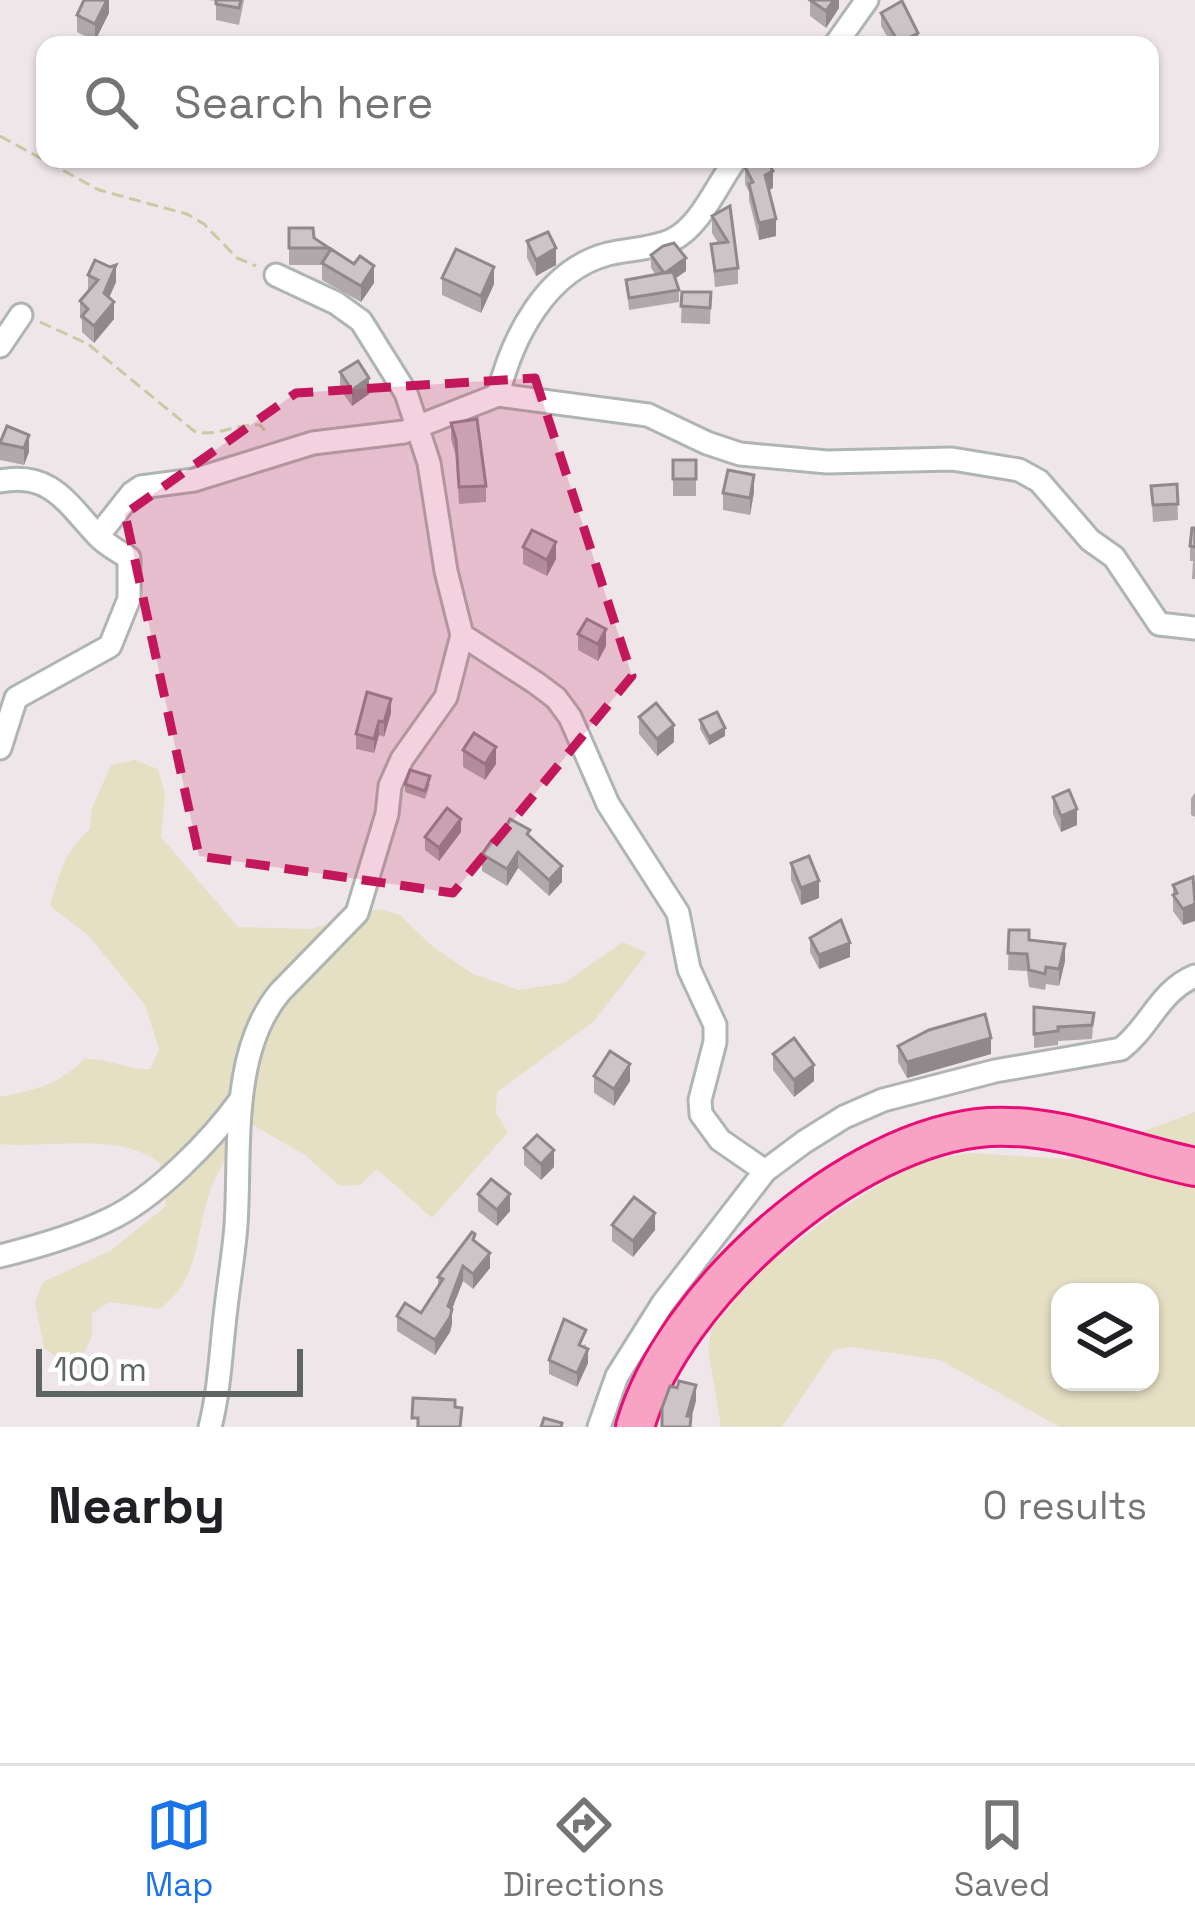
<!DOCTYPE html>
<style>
body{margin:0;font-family:"Space Grotesk",sans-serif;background:#f2f2f2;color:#202124}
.controls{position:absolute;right:36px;bottom:36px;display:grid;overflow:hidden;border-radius:24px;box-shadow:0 3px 9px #0004}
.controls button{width:108px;height:108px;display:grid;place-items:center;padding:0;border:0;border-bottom:3px solid #e0e0e0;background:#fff;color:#202124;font:60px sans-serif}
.scale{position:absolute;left:36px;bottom:30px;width:267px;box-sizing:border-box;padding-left:12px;border:6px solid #5e6661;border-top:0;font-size:33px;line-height:42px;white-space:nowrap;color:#5e6661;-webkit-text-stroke:9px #fff;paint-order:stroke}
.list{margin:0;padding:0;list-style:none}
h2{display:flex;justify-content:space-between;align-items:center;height:156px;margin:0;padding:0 48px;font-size:51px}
h2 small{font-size:39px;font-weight:400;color:#757577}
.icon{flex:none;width:66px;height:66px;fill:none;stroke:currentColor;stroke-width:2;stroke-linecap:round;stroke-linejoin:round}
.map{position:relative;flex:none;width:1195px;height:1427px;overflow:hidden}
.search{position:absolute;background:#fff;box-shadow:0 3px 9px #0004;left:36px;right:36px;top:36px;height:132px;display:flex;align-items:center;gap:30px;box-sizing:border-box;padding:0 42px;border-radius:24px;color:#757577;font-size:45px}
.sheet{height:336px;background:#fff}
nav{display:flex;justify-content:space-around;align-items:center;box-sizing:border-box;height:168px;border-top:3px solid #e0e0e0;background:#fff;font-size:33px;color:#757577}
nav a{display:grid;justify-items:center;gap:6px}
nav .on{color:#1a73e8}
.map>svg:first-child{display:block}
.green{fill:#e5dfc4;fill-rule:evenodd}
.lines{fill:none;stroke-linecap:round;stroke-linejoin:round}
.minor-casing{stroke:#afb5b2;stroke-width:27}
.trunk-casing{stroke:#e80d77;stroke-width:42}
.path{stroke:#c6cba1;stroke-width:3;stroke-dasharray:12 6;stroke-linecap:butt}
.minor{stroke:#fff;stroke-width:21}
.trunk{stroke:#f8a2c4;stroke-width:36}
.wall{fill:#b0a9ac}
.shaded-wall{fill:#90898c}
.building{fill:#cdc4c8;stroke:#90898c;stroke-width:3}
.marked{fill:#c2185b;fill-opacity:0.2;stroke:#c2185b;stroke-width:9;stroke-dasharray:24 15;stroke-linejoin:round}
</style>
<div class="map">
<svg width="1195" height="1427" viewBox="0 0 1195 1427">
<rect width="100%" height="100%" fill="#efe6ea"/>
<g class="green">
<path d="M135 760 158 769 165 793 161 837 238 927 311 929 379 909 400 915 432 946 473 974 519 990 564 983 623 942 647 953 594 1021 497 1092 496 1113 508 1132 432 1218 377 1169 360 1185 340 1186 305 1155 249 1123C238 1142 223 1161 214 1181 194 1226 204 1278 159 1309L110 1302 92 1313V1336L83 1355 61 1360 44 1348 35 1302 43 1282 110 1251 166 1206 160 1163C118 1131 51 1149 0 1144V1097C34 1090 59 1085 84 1059 108 1058 125 1069 150 1069L159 1049 145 1005 88 935 50 906C59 874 65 851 90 829L92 808 111 765Z"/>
<path d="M1195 1112V1427H1060L940 1360 851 1347 834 1350 782 1427H721L708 1348 712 1328 756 1274 834 1213 918 1161 970 1153 1069 1159ZM1060 1292H1150V1382H1060Z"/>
</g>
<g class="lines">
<g class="minor-casing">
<g id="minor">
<polyline points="835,45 867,0"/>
<polyline points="0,346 21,315"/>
<polyline points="498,395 648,415 707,443 740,454 827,462 952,459 1019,470 1039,481 1090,540 1114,557 1159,624 1195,628"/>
<path d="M0 481C50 471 67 503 97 535 106 545 118 551 129 558V599L110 646 16 698 0 748"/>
<path d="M98 536 132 493 141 487 194 480 313 443 404 432 498 395C512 338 546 270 608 254 628 249 653 249 672 240 701 226 717 184 736 159"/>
<polyline points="462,635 536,683 556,698 570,717 608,804 678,913 689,969 715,1025 715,1042 700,1100 701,1114 720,1140 765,1171"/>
<path d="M0 1256C36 1247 75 1236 108 1220 154 1199 212 1140 241 1099"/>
<path d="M210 1427C220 1388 221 1347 226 1308 229 1280 234 1253 236 1225 241 1152 229 1053 280 992L357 913 387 814 390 786 402 759 446 697 462 635 446 571 429 463 406 393 361 321 336 303 276 275"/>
<path d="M599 1427 617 1376 663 1303 765 1171 804 1142 844 1117 883 1100 995 1071 1121 1049C1150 1027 1159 991 1195 976"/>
</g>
</g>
<g class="trunk-casing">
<path id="trunk" d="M635 1427C672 1296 850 1136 989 1127 1058 1123 1128 1153 1195 1167"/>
</g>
<g class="path">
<polyline points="0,136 99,190 187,214 204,224 237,258 256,266"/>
<path d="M40 322 88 344 194 431C216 438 236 423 260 425L269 435"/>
</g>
<use href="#minor" class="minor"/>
<use href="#trunk" class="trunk"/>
</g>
<g class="wall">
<polygon points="109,0 109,13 95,41 77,32 77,15"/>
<polygon points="208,0 244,0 239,25 216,20 216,1"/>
<polygon points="810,0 839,0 839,8 826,28 810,16"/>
<polygon points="881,13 918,45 892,45 881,26"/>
<polygon points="745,167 773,188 769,190 776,236 759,240 749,200 749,192 745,184"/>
<polygon points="730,206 738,268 738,284 715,287 711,244 718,243 712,233 712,216"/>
<polygon points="289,228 314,238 329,248 329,252 374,283 361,302 322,280 322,265 289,265"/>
<polygon points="527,241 556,265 536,276 527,258"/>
<polygon points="651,255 686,271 675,278 679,290 679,302 629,310 626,280 656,275 651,268"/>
<polygon points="88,275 116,282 109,298 114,319 94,343 82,332 82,320 80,318 80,301 88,292"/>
<polygon points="442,278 494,284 481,313 442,295"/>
<polygon points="682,292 711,292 710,324 681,323"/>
<polygon points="340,372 369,394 352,406 340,389"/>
<polygon points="451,423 486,486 486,502 459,504 456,456 451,439"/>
<polygon points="7,426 29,452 24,465 0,460 0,442"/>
<rect x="673" y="460" width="23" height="36"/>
<polygon points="1177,484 1178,520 1153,522 1151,486"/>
<polygon points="754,492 750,515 723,510 723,493"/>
<polygon points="1195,528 1195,579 1192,579 1193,561 1190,561 1190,546"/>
<polygon points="523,547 556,559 547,576 523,564"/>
<polygon points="578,634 606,646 598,661 578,650"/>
<polygon points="391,713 384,737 379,735 374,753 356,749 356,734"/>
<polygon points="639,717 674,742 657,756 639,734"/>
<polygon points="700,720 725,736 709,745 700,729"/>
<polygon points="463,750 496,764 485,780 463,767"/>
<polygon points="405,784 430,784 425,799 405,792"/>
<polygon points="1195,793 1195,817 1191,815 1191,798"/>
<polygon points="1053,797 1077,825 1061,832 1053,814"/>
<polygon points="461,832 439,861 425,850 425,837"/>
<polygon points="530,837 562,882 549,896 518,868 507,886 482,871 482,854 497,843"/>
<polygon points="791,863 819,898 801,905 791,880"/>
<polygon points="1195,882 1183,925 1173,911 1173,885"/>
<polygon points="1009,930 1065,961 1059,986 1046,984 1045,990 1029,987 1027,971 1008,970"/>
<polygon points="810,938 850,957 819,969 810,952"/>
<polygon points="1034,1007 1094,1013 1092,1039 1058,1041 1058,1045 1034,1048"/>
<polygon points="898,1046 991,1054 907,1078 898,1062"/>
<polygon points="773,1054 814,1081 794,1097 773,1070"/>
<polygon points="594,1076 630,1081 614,1106 594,1093"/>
<polygon points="524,1148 554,1167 541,1180 524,1165"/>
<polygon points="478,1194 510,1211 497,1226 478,1211"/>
<polygon points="612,1225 655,1230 633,1257 612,1241"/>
<polygon points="475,1242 490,1268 473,1289 463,1281 452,1309 452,1324 450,1332 435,1355 397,1331 397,1316 421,1313 438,1287 438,1277"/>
<polygon points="586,1344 585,1347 588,1363 577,1387 549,1374 549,1360"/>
</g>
<g class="shaded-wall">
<polygon points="107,0 109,0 109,13 95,41 95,24"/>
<polygon points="834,0 839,0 839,8 826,28 826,11"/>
<polygon points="918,33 918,45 899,45 899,43"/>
<polygon points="773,171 773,188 765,192 765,175"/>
<polygon points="776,219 776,236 759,240 759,223"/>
<polygon points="556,248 556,265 536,276 536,260"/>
<polygon points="686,258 686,271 665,286 665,273"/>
<polygon points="116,265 116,282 104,309 104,293"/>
<polygon points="374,266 374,283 361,302 361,286"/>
<polygon points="494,267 494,284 481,313 481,296"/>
<polygon points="114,302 114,319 94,343 94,326"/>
<polygon points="369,378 369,394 352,406 352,390"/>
<polygon points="29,435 29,452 24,465 24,448"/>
<polygon points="754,475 754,492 750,515 750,498"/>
<polygon points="556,542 556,559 547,576 547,560"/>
<polygon points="606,629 606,646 598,661 598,644"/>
<polygon points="391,699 391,713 384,737 384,722"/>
<polygon points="379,721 379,735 374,753 374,739"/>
<polygon points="674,725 674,742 657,756 657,739"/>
<polygon points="725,728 725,736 709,745 709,737"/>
<polygon points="496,747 496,764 485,780 485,764"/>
<polygon points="1077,809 1077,825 1061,832 1061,816"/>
<polygon points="461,819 461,832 439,861 439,848"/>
<polygon points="518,852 518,868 507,886 507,869"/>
<polygon points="562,866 562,882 549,896 549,880"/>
<polygon points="819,881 819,898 801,905 801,888"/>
<polygon points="1195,904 1195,921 1183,925 1183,909"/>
<polygon points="850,943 850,957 819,969 819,955"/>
<polygon points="1065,944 1065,961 1059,986 1059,969"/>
<polygon points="991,1038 991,1054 907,1078 907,1062"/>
<polygon points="630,1064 630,1081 614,1106 614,1089"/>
<polygon points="814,1065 814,1081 794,1097 794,1080"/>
<polygon points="554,1150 554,1167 541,1180 541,1164"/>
<polygon points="510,1194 510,1211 497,1226 497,1210"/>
<polygon points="655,1213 655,1230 633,1257 633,1241"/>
<polygon points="490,1253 490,1268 473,1289 473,1274"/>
<polygon points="463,1266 463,1281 448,1319 452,1309 452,1324 450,1332 435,1355 435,1340"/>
<polygon points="588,1349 588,1363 577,1387 577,1373"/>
<polygon points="696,1385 696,1401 691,1419 687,1416"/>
</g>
<g class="building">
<polygon points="84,0 107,0 95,24 77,15"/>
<polygon points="216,0 241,0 239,8 216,4"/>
<polygon points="810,0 834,0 826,11"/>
<polygon points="902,1 918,33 899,43 881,13"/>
<polygon points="760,159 766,159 773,171 765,175 776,219 759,223 749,184 753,182 745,167"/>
<polygon points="730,206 738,268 715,271 711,244 728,242 712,216"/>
<polygon points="289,228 313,228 314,238 329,248 289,248"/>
<polygon points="548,232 556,248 536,260 527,241"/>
<polygon points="674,243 686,258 665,273 673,272 679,290 629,298 626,280 664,273 651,255 663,246"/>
<polygon points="331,249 354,264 360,256 374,266 361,286 322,263"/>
<polygon points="456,249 494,267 481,296 442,278"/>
<polygon points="95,260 110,267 116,265 104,293 114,302 94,326 82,316 88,309 80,301 98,280 88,275"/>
<polygon points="682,292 711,292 710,308 681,306"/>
<polygon points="358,361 369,378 352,390 340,372"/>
<polygon points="477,419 486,486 459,487 456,440 451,423"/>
<polygon points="7,426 29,435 24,448 0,443"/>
<rect x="673" y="460" width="23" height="19"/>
<polygon points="728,470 754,475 750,498 723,493"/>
<polygon points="1177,484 1178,504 1153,505 1151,486"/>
<polygon points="1192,528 1195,528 1195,547 1190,546"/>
<polygon points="532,530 556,542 547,560 523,547"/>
<polygon points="587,619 606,629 598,644 578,634"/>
<polygon points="367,692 391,699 384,722 379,721 374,739 356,734"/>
<polygon points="656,703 674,725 657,739 639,717"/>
<polygon points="717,712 725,728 709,737 700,720"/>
<polygon points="474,733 496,747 485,764 463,750"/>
<polygon points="410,770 430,776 425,791 405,784"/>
<polygon points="1069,790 1077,809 1061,816 1053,797"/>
<polygon points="447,808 461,819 439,848 425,837"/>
<polygon points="510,819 530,830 527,834 562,866 549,880 518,852 507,869 482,854 492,840 497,843"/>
<polygon points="809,856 819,881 801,888 791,863"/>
<polygon points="1193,877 1195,904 1183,909 1173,895 1177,893 1173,885"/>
<polygon points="841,920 850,943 819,955 810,938"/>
<polygon points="1009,930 1029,930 1029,940 1065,944 1059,969 1046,967 1045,974 1029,970 1027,954 1008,953"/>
<polygon points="1034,1007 1094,1013 1092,1025 1058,1027 1058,1031 1034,1034"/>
<polygon points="985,1014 991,1038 907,1062 898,1046 929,1030"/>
<polygon points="794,1038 814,1065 794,1080 773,1054"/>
<polygon points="610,1051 630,1064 614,1089 594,1076"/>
<polygon points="537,1135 554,1150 541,1164 524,1148"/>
<polygon points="491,1179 510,1194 497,1210 478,1194"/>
<polygon points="634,1197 655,1213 633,1241 612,1225"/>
<polygon points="472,1232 475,1234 473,1240 490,1253 473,1274 463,1266 448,1306 452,1309 450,1317 435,1340 397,1316 405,1303 421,1313 443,1279 438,1277"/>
<polygon points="564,1319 586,1330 579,1345 588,1349 577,1373 549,1360"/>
<polygon points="679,1381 696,1385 687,1416 691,1416 690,1427 662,1427 662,1408 670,1386 677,1388"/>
<polygon points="413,1398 455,1400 455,1407 462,1408 460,1427 418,1427 418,1418 412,1418"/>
<polygon points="544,1418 562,1423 561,1427 541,1427"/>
</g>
<path class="marked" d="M535 378 632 676 453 893 199 856 125 514 296 393Z"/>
</svg>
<div class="controls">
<button><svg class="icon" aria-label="layers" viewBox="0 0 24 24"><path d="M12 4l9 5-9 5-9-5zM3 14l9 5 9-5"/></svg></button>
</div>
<div class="scale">100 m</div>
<div class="search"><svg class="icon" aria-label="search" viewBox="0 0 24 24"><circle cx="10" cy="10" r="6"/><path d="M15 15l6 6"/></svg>Search here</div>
</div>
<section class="sheet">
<h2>Nearby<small>0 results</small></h2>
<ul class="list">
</ul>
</section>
<nav>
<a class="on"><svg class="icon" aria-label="map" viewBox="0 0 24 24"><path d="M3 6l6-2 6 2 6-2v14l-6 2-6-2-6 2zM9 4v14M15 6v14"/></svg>Map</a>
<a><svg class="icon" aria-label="directions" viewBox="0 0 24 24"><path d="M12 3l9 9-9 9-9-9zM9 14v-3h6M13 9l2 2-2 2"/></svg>Directions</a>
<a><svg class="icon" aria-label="saved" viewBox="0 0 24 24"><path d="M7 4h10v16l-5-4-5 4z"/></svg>Saved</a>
</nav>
